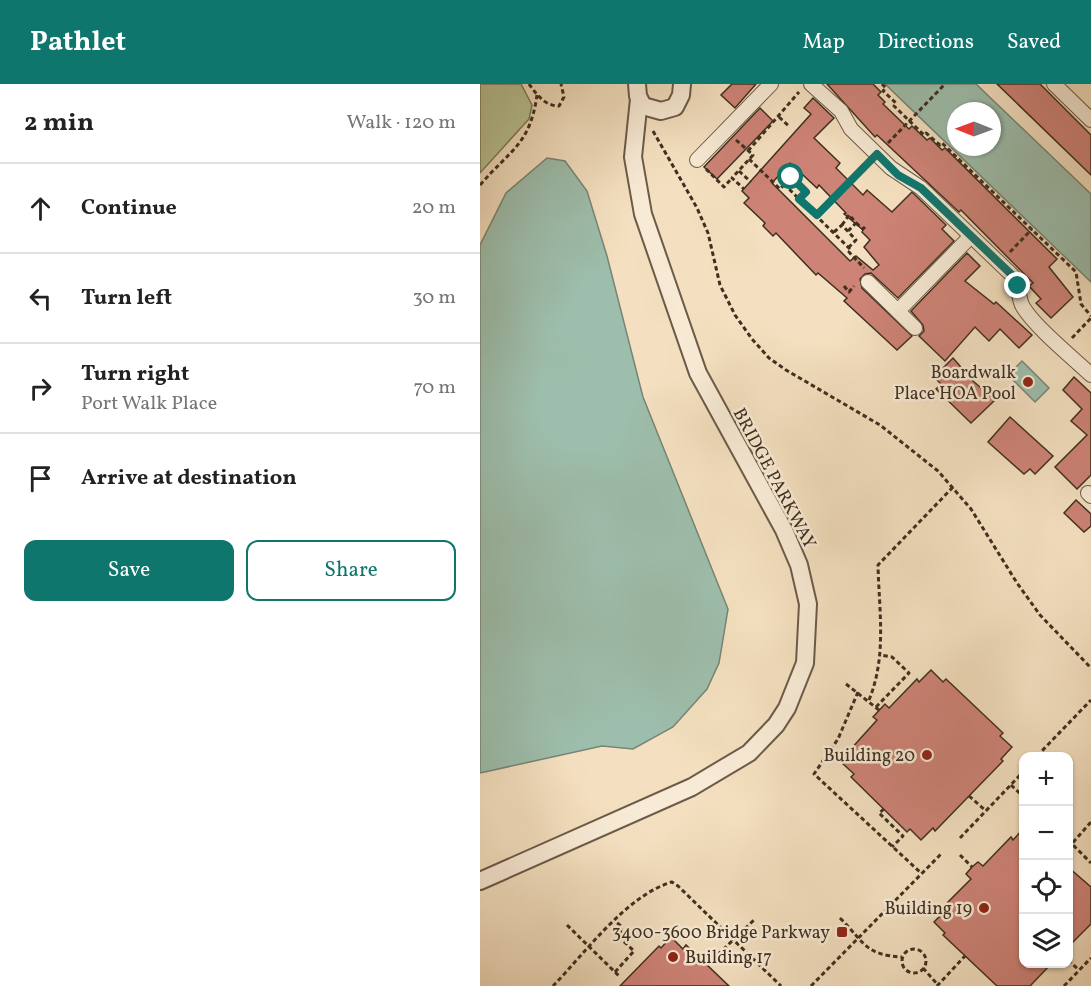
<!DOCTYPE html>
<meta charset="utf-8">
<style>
body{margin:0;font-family:Vollkorn,serif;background:#f6f6f6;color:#222}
.controls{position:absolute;right:18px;bottom:18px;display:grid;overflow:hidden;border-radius:12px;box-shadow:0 2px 4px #0004}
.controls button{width:54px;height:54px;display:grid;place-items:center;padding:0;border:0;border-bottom:2px solid #e0e0e0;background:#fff;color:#222;font:30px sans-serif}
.compass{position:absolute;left:467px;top:18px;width:54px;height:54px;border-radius:50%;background:#fff;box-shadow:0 2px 4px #0004;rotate:271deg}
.stop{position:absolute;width:18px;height:18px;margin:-14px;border:4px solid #0f766e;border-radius:50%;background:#fff}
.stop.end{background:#0f766e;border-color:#fff;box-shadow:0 2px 6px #0008}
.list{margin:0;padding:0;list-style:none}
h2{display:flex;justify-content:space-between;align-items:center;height:78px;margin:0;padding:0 24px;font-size:26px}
h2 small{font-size:20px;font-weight:400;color:#767676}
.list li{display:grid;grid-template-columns:39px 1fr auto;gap:18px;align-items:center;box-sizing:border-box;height:90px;padding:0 24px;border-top:2px solid #e0e0e0}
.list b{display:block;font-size:22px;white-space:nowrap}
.list p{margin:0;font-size:20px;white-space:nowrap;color:#767676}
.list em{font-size:20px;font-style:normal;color:#767676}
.actions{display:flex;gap:12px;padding:18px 24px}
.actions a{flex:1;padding:14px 0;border:2px solid #0f766e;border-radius:12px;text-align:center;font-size:21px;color:#0f766e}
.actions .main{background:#0f766e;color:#fff}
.icon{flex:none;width:33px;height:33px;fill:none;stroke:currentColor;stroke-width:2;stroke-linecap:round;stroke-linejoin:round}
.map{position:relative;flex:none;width:611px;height:902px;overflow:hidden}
header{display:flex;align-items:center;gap:36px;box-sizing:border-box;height:84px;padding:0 30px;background:#0f766e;color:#fff}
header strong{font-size:28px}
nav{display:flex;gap:33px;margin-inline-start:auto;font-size:21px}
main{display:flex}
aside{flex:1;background:#fff}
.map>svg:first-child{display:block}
.green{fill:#b9c394;stroke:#7c795a;stroke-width:1.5}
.water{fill:#9dbeac;stroke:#778574;stroke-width:1.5;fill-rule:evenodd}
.building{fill:#ce8377;stroke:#3f2f20;stroke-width:1.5;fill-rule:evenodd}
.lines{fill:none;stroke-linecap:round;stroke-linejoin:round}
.minor-casing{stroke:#6c5b48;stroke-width:16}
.tertiary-casing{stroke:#6c5b48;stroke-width:20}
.path{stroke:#3f2f20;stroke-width:3;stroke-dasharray:4.5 3;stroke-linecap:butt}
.minor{stroke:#f8ebd6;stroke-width:14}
.tertiary{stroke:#f8ebd6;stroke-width:16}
.route{stroke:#0f766e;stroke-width:8}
.poi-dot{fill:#8f2418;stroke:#f8ebd6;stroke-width:2}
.labels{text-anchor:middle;stroke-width:5;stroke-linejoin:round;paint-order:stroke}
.poi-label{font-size:18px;fill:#3f2f20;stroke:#f8ebd6;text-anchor:end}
.street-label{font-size:18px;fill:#3f2f20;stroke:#f8ebd6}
</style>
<header>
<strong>Pathlet</strong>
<nav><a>Map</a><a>Directions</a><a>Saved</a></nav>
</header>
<main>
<aside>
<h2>2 min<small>Walk · 120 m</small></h2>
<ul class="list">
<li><svg class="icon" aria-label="ahead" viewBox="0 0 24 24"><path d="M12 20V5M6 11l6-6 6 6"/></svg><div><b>Continue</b></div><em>20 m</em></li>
<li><svg class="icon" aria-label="left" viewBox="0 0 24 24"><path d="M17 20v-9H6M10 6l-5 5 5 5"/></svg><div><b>Turn left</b></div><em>30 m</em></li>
<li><svg class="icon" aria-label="right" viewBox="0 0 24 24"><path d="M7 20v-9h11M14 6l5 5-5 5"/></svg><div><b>Turn right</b><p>Port Walk Place</p></div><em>70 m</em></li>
<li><svg class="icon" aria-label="arrive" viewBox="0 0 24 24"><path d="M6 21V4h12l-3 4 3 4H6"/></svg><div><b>Arrive at destination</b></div></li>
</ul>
<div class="actions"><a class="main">Save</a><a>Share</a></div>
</aside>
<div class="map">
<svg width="611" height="902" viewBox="0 0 611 902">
<rect width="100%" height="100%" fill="#f4e0c0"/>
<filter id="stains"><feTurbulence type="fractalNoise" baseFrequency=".00333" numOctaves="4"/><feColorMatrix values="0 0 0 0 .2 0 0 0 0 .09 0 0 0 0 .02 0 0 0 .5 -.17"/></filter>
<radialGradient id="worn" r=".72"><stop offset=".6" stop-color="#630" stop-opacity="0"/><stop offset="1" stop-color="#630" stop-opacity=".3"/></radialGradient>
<polygon class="green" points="0,0 41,0 52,21 49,35 0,89"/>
<g class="water">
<path d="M405 0H496L611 110V198ZM476 27H512V63H476Z"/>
<polygon points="67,74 85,77 107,107 127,172 163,313 248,525 239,579 227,605 193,643 153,665 122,662 0,689 0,161 26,109"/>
<polygon points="542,277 569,304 555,318 528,291"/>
</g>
<g class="building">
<polygon points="252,0 276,0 255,24 241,11"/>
<polygon points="347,0 393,0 401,8 398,11 405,18 403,20 429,45 432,42 447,56 450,54 462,66 465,64 577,175 569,183 593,213 571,234 556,219 561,215 549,202 553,199 481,126 479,128 397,51 395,53"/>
<polygon points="517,0 560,0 611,51 611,91"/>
<path d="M333 14 354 34 334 54 360 79 356 84 383 111 387 106 412 128 432 108 466 141 462 145 474 157 418 214 391 189 385 190 380 195 382 204 432 252 417 266 364 217 367 214 338 189 336 191 296 149 293 152 283 142 285 139 264 119 269 114 262 107 331 30 324 24ZM310 79 337 104 339 101 366 129 364 130 383 146 382 148 390 156 384 163 399 181 393 186 376 172 370 177 292 99Z"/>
<polygon points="280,24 293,37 237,95 224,83"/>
<polygon points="487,169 500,182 485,197 514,220 516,218 552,251 539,264 520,245 509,257 495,243 465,277 439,252 444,247 443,241 431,227"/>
<polygon points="473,274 493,297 515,316 491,339 456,305 461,300 456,295 462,289 460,287"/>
<polygon points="594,293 611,309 611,391 597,405 575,383 607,351 591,337 602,325 583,306"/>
<polygon points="530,333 573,372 555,390 550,385 544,390 508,358"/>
<polygon points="596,416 611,430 611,442 604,448 584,429"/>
<polygon points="451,586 463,598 466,595 523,649 520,652 532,663 521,675 523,677 455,747 453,744 441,756 430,745 427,748 371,693 374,690 362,679 372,668 370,666 397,636 393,633 405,620 409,624 437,595 439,598"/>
<polygon points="543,745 543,879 572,879 550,902 517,902 463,851 465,849 454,838 466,826 463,823 491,795 486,790 492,783 498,778 503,782 531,753 533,756"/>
<polygon points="588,783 611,803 611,840 588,863"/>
<polygon points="191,853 203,865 206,861 249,902 140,902 179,862 181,864"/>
</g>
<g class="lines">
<g class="minor-casing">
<g id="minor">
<path d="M331 0 361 27 371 45 411 84 441 104 533 192C541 201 537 213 543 223 556 244 592 273 611 291"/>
<polyline points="574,0 611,36"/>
<polyline points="217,76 291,0"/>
<polyline points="388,198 435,244"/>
<polyline points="418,227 491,152"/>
<polyline points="608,409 611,412"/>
</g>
</g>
<g class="tertiary-casing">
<g id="tertiary">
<polyline points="157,0 158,12 163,22 181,27 195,23 201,11 202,0"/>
<polyline points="0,797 212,703 269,669 296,641 307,624 325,579 328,520 319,481 304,446 218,289 163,130 153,73 159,15"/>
</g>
</g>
<g class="path">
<path d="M49 0C57 11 65 22 79 22L84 13 81 0"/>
<polyline points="402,0 406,4 403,7 416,19 414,22 444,51 446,49 460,61 462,59 596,188 601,220 611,232"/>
<polyline points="299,33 310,43"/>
<polyline points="173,47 217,124 228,149 240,201 255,231 272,255 289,274 306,286 400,341 458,387 491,425 537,499 560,531 611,584"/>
<polyline points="256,56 273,71 252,94 264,105"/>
<polyline points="408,59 465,0"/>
<polyline points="268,67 319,8"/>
<polyline points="269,75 300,105 311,93 326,108 319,115 371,166 369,168 384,184"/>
<polyline points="226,85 244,103 252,94"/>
<polyline points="259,87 271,98"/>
<polyline points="304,100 319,115"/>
<path d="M0 101C30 66 50 61 57 11"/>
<polyline points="337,131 386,81"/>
<polyline points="376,139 383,145 385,143"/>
<polyline points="362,141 369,131"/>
<polyline points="368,147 376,139 371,133 373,131"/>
<polyline points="354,148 362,141 376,156 369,163"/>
<polyline points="530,168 552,145"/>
<polyline points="364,202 369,208 374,202"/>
<polyline points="592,254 611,234"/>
<polyline points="366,600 399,626"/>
<polyline points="378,608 358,655 334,690 441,789"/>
<path d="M389 616C407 572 399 527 398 481L474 402"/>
<polyline points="396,623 429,589 412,573 400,571"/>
<polyline points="557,672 611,616"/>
<polyline points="531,701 544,713"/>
<polyline points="489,712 506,727"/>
<polyline points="404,725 399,729 423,752 412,763"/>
<polyline points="480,754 544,687"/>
<polyline points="588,756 611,779"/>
<polyline points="588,764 611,738"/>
<polyline points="480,771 492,783"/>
<path d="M360 834C385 859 385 871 422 873"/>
<polyline points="87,841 140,893"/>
<circle cx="434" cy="877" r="12"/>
<polyline points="588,876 599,886"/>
<polyline points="227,881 274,836"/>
<polyline points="443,884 458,901"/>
<polyline points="135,888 154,867 140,854 141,842 135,837"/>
<path d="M73 902C105 869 147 811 192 798L198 802 301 902"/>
<polyline points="331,902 462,769"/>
<polyline points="457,902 485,872"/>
<polyline points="584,902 611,874"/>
</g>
<use href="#minor" class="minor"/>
<use href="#tertiary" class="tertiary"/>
</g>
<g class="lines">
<polyline class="route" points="311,93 326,108 319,115 337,131 397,70 418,91 441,104 533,192 538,202"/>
</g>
<g class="poi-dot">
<circle cx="548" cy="298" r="6"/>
<circle cx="447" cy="671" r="6"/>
<circle cx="504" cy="824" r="6"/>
<rect x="356" y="842" width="12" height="12" rx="3"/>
<circle cx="193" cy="873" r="6"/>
</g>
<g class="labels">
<g class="poi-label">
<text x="536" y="294">Boardwalk<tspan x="536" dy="21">Place HOA Pool</tspan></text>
<text x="435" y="677">Building 20</text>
<text x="492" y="830">Building 19</text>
<text x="350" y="854">3400-3600 Bridge Parkway</text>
<text x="205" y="879" text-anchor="start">Building 17</text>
</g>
<g class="street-label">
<text transform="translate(295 394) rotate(62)" y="6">BRIDGE PARKWAY</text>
</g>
</g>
<rect width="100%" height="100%" filter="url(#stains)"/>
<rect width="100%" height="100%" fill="url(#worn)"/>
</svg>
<div class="controls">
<button>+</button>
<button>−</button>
<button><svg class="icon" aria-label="locate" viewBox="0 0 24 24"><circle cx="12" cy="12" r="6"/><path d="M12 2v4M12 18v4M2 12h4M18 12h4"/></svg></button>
<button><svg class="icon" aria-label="layers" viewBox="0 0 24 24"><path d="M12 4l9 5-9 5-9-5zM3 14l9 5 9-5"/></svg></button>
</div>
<svg class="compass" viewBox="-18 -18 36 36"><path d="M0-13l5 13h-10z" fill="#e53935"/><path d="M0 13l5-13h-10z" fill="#767676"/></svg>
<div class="stop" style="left:311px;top:93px"></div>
<div class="stop end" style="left:538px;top:202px"></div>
</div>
</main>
